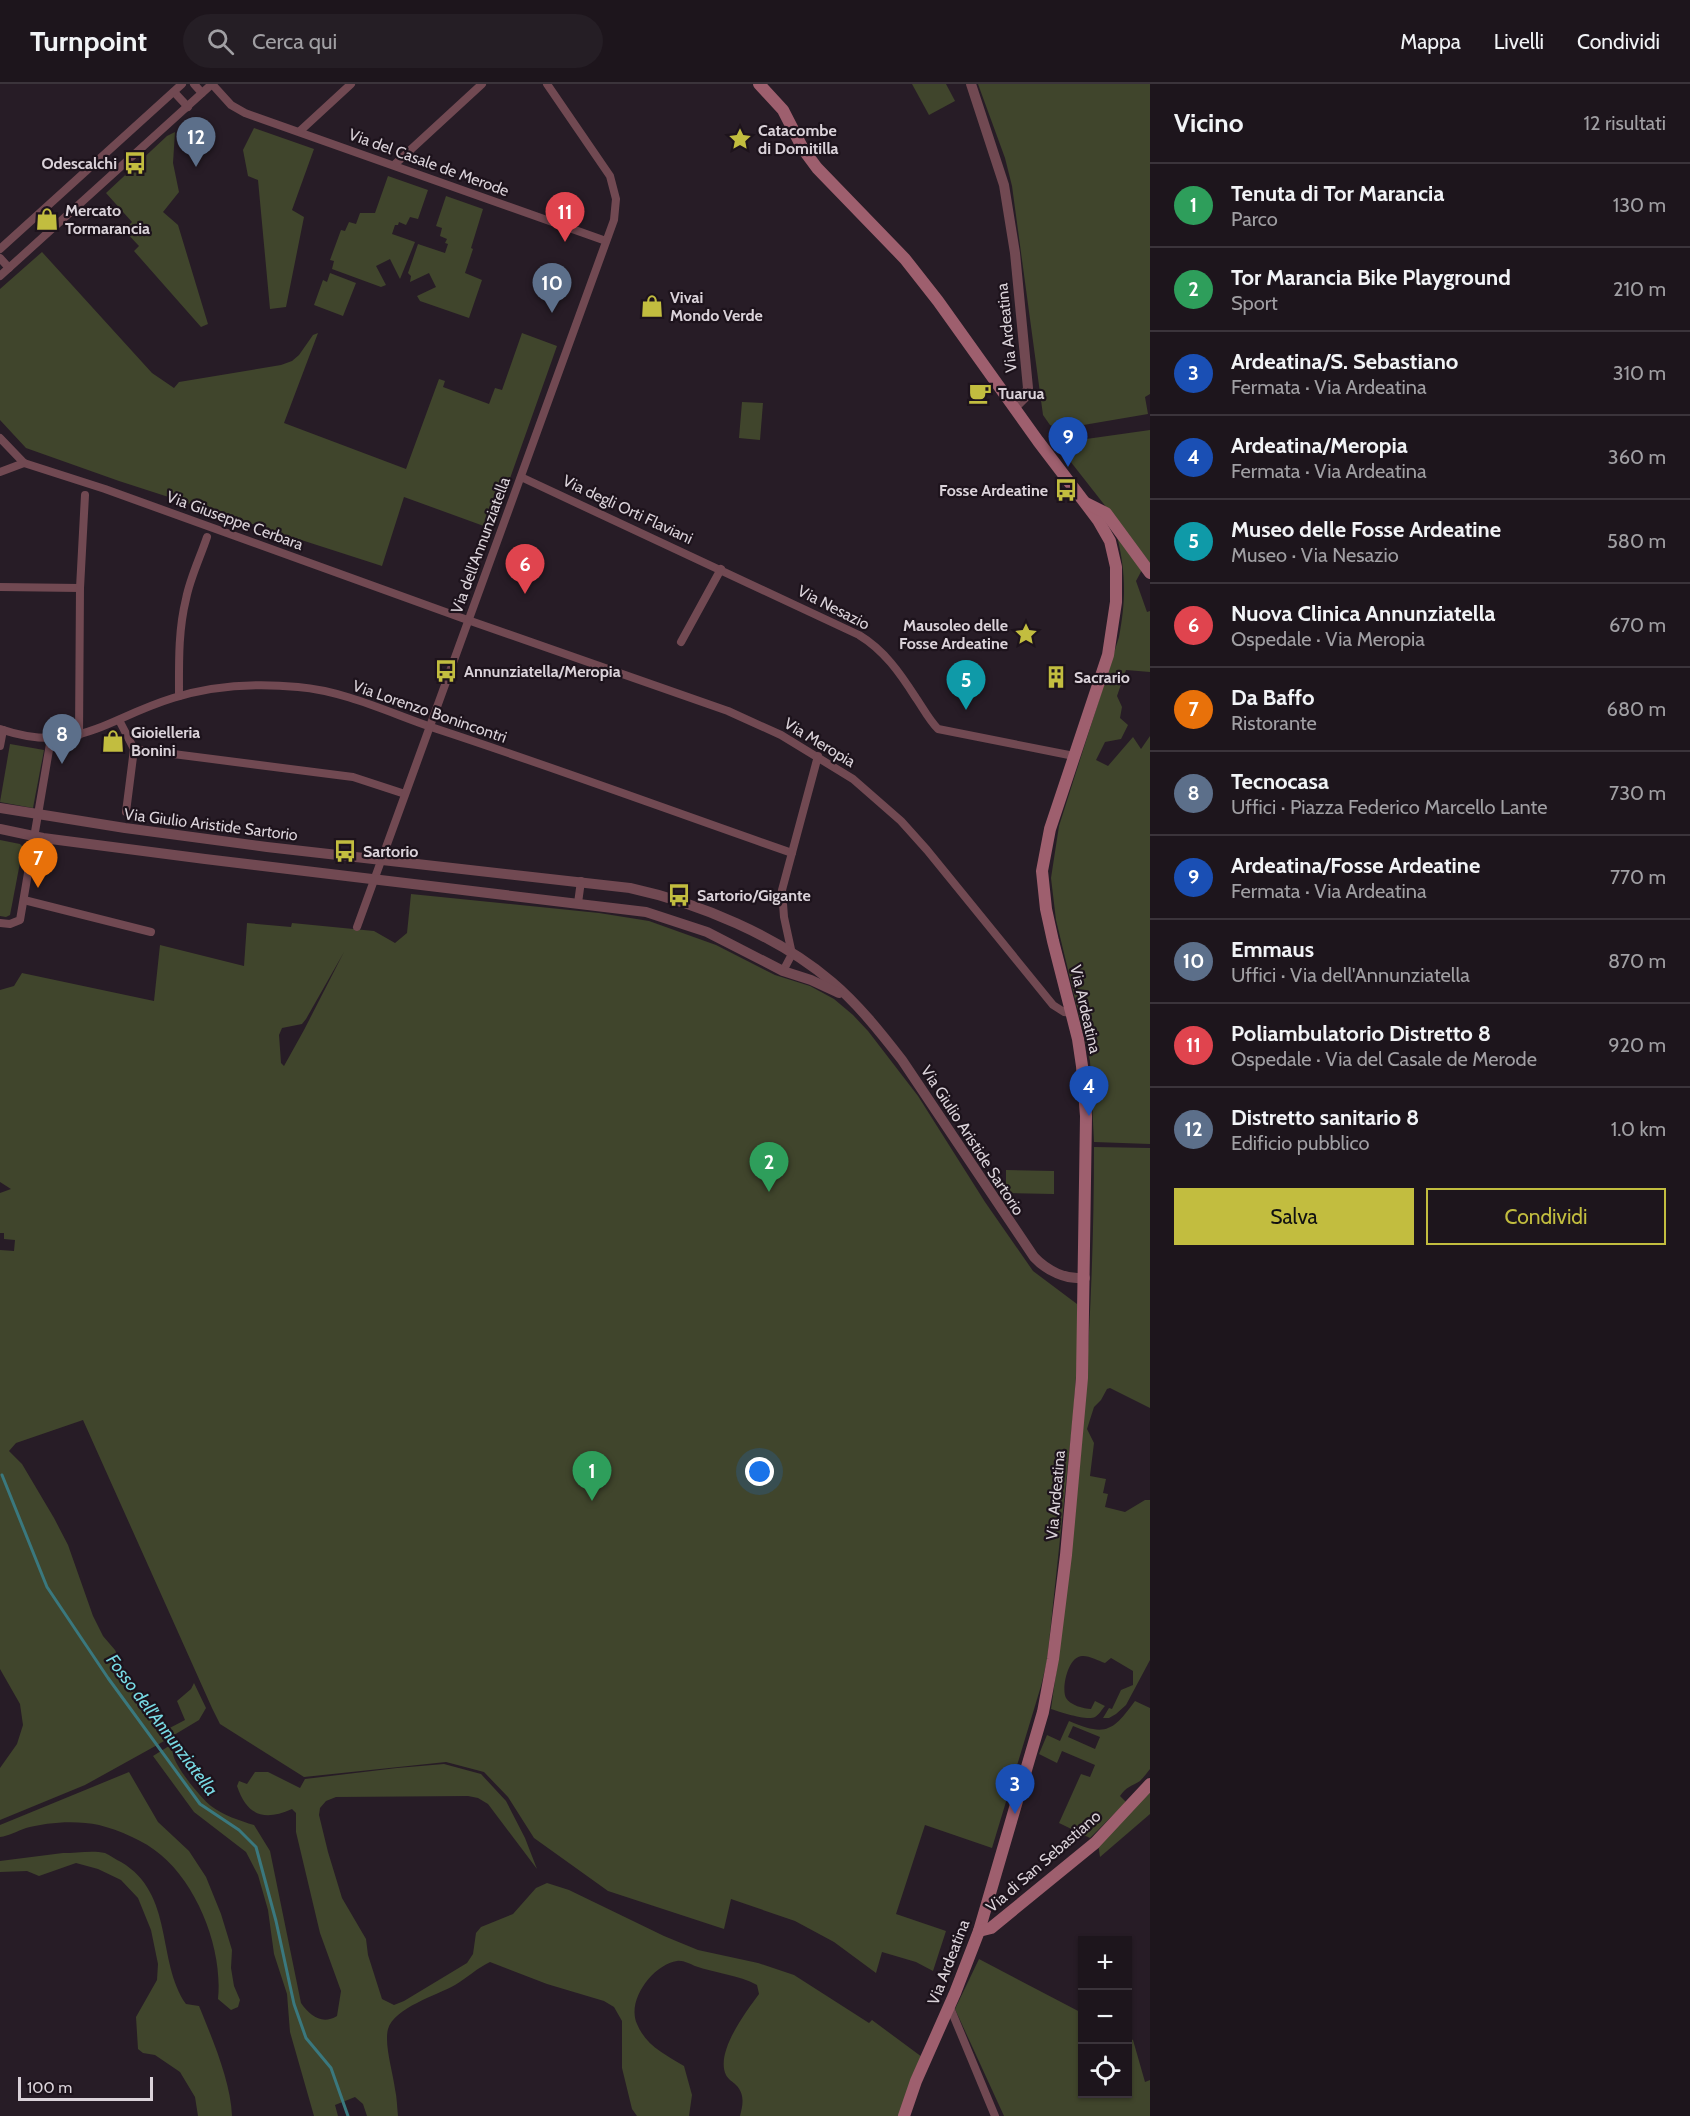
<!DOCTYPE html>
<html lang="it">
<meta charset="utf-8">
<style>
body{margin:0;font-family:Cabin,sans-serif;background:#251e25;color:#f1f3f6}
.controls{position:absolute;right:18px;bottom:18px;display:grid;overflow:hidden;border-radius:0px;box-shadow:0 2px 4px #0004}
.controls button{width:54px;height:54px;display:grid;place-items:center;padding:0;border:0;border-bottom:2px solid #3b343b;background:#1d151c;color:#f1f3f6;font:30px sans-serif}
.scale{position:absolute;left:18px;bottom:15px;width:135px;box-sizing:border-box;padding-left:6px;border:3px solid #dad2d9;border-top:0;font-size:16px;line-height:21px;white-space:nowrap;color:#dad2d9;-webkit-text-stroke:4px #1d131c;paint-order:stroke}
.you{position:absolute;left:760px;top:1388px;width:21px;height:21px;margin:-15px;border:4px solid #fff;border-radius:50%;background:#1a73e8;box-shadow:0 0 0 9px #1a73e833}
.badge{display:grid;place-items:center;width:39px;height:39px;border-radius:50%;background:#c2bd3f;color:#fff;font-size:20px;font-weight:700}
.pin{position:absolute;translate:-50% -50px;filter:drop-shadow(0 2px 3px #0008)}
.pin::after{content:'';position:absolute;top:32px;width:21px;height:18px;background:inherit;clip-path:polygon(0 0,100% 0,50% 100%)}
.list{margin:0;padding:0;list-style:none}
h2{display:flex;justify-content:space-between;align-items:center;height:78px;margin:0;padding:0 24px;font-size:26px}
h2 small{font-size:20px;font-weight:400;color:#a09fa3}
.list li{display:grid;grid-template-columns:39px 1fr auto;gap:18px;align-items:center;box-sizing:border-box;height:84px;padding:0 24px;border-top:2px solid #3b343b}
.list b{display:block;font-size:22px;white-space:nowrap}
.list p{margin:0;font-size:20px;white-space:nowrap;color:#a09fa3}
.list em{font-size:20px;font-style:normal;color:#a09fa3}
.actions{display:flex;gap:12px;padding:18px 24px}
.actions a{flex:1;padding:14px 0;border:2px solid #c2bd3f;border-radius:0px;text-align:center;font-size:21px;color:#c2bd3f}
.actions .main{background:#c2bd3f;color:#111}
.icon{flex:none;width:33px;height:33px;fill:none;stroke:currentColor;stroke-width:2;stroke-linecap:round;stroke-linejoin:round}
.map{position:relative;flex:none;width:1150px;height:2032px;overflow:hidden}
header{display:flex;align-items:center;gap:36px;box-sizing:border-box;height:84px;padding:0 30px;background:#1d151c;border-bottom:2px solid #3b343b}
header strong{font-size:28px}
nav{display:flex;gap:33px;margin-inline-start:auto;font-size:21px}
.search{width:420px;height:54px;background:#251e25;display:flex;align-items:center;gap:15px;box-sizing:border-box;padding:0 21px;border-radius:33px;color:#a09fa3;font-size:22px}
main{display:flex}
aside{flex:1;background:#1d151c}
.map>svg:first-child{display:block}
.green{fill:#40452c;fill-rule:evenodd}
.lines{fill:none;stroke-linecap:round;stroke-linejoin:round}
.stream{stroke:#3a787e;stroke-width:3}
.minor{stroke:#714952;stroke-width:8}
.tertiary{stroke:#714952;stroke-width:10}
.secondary{stroke:#9e5f6e;stroke-width:12}
.labels{text-anchor:middle;stroke-width:4.5;stroke-linejoin:round;paint-order:stroke}
.poi-label{font-size:16px;font-weight:bold;fill:#dad2d9;stroke:#1d131c;text-anchor:start}
.street-label{font-size:16px;fill:#dad2d9;stroke:#1d131c}
.water-label{font-size:18px;font-style:italic;fill:#78dbe5;stroke:#1d131c}
</style>
<header>
<strong>Turnpoint</strong>
<div class="search"><svg class="icon" aria-label="search" viewBox="0 0 24 24"><circle cx="10" cy="10" r="6"/><path d="M15 15l6 6"/></svg>Cerca qui</div>
<nav><a>Mappa</a><a>Livelli</a><a>Condividi</a></nav>
</header>
<main>
<div class="map">
<svg width="1150" height="2032" viewBox="0 0 1150 2032">
<rect width="100%" height="100%" fill="#271c26"/>
<g class="green">
<polygon points="912,0 946,0 955,17 929,31"/>
<polygon points="978,0 1150,0 1150,310 1145,313 1148,330 1060,345 1050,341 1043,331 1012,102 1005,74"/>
<polygon points="254,44 314,65 292,126 304,133 286,223 270,225 258,96 248,92 243,66"/>
<polygon points="175,48 173,79 179,108 163,128 178,141 208,240 201,243 134,167 139,162 124,146 132,138 106,109 167,52"/>
<polygon points="388,92 428,106 418,135 410,133 406,141 399,138 398,141 395,141 392,150 415,158 400,195 390,175 376,182 386,201 381,203 332,185 334,177 330,176 341,146 345,147 349,138 356,140 360,129 375,129"/>
<polygon points="446,112 483,125 471,164 473,165 465,189 482,196 469,234 420,217 417,212 436,203 429,189 410,198 411,192 408,189 418,160 445,169 448,160 445,159 447,155 440,152 442,144 436,142"/>
<polygon points="42,168 152,289 174,304 179,298 281,281 292,277 299,271 313,251 318,249 284,339 406,385 439,295 445,297 443,303 489,320 495,304 502,306 522,249 557,262 492,445 404,413 382,482 119,397 26,364 0,336 0,205"/>
<polygon points="330,189 356,199 343,232 314,221 323,196 327,198"/>
<polygon points="742,318 763,319 760,356 739,354"/>
<polygon points="1150,346 1150,479 1063,368 1062,360 1065,358"/>
<path d="M1117 452 1143 484 1136 497 1147 528 1150 527V588L1126 586 1117 612 1122 623 1120 634 1128 641 1121 655 1105 658 1096 676 1108 682 1133 653 1141 665 1150 652V1060L1094 1058 1090 977 1056 836 1051 794 1059 742 1119 553C1126 516 1126 489 1117 452Z"/>
<polygon points="10,660 44,666 33,724 0,718"/>
<polygon points="0,756 20,760 23,763 10,831 6,833 0,832"/>
<path d="M411 810 599 829 649 837 716 861 775 891 810 902 834 915 853 931 868 947 918 1012 985 1118 1033 1187 1077 1220V1279L1073 1333 1047 1577 1041 1602 992 1764 925 1741 896 1830 946 1847 933 1887 916 1878 882 1868 876 1889 834 1858 795 1837 731 1815 724 1845 608 1807 534 1754 508 1713 484 1688 446 1678 304 1693 220 1640 212 1624 83 1336 16 1359 9 1367 22 1380 54 1434 68 1461 93 1532 103 1552 115 1566 141 1620 160 1649 185 1636 177 1617 191 1605 194 1599 206 1624 199 1636 159 1660 85 1701 0 1736V1684L17 1660 23 1641 20 1620 0 1585V1166L14 1167 15 1156 4 1155V1149H0V1109L11 1105 0 1098V906L14 902 22 889 154 917 160 861 244 882 247 839 291 843 292 839 374 847 395 859 407 849ZM344 868 304 946 284 982 281 979 279 951 282 944 302 940 306 935Z"/>
<path d="M1094 1063 1150 1064V1324L1110 1304 1107 1305 1101 1316 1094 1323 1087 1345 1094 1359 1090 1392 1106 1395 1103 1409 1108 1410 1105 1423 1125 1428 1145 1416H1150V1576L1126 1621 1116 1630 1109 1634H1103L1109 1624 1112 1625 1121 1606 1133 1601V1587L1111 1574 1105 1579C1099 1577 1090 1572 1083 1572 1068 1571 1061 1605 1066 1614 1070 1621 1084 1625 1091 1625L1095 1617 1105 1622C1102 1625 1099 1631 1095 1633 1087 1637 1060 1628 1051 1625 1078 1439 1094 1251 1094 1063Z"/>
<polygon points="1006,1086 1054,1087 1054,1110 1006,1109"/>
<path d="M1135 1617 1150 1624V1685C1147 1689 1143 1694 1140 1697 1132 1702 1126 1703 1120 1712L1126 1718 1090 1754 1059 1739 1081 1690 1090 1693 1095 1681 1062 1667 1057 1679 1039 1670 1047 1651 1060 1657 1069 1637C1106 1653 1113 1647 1135 1617ZM1073 1642 1100 1653 1095 1665 1068 1653Z"/>
<path d="M177 1657C174 1661 172 1665 173 1670 175 1683 201 1714 211 1722 223 1731 240 1737 254 1741L270 1767 301 1919C310 1932 322 1941 337 1932L341 1907 320 1849 296 1748V1729L292 1725C263 1738 247 1731 237 1702L239 1697 247 1700 255 1688H268L300 1704 305 1695 397 1684 444 1680 481 1690 506 1717 525 1754 537 1785 488 1720 478 1714 468 1712 336 1713 326 1717 320 1724 319 1731 328 1768 342 1814 366 1855 368 1871 382 1915 394 1921 404 1917 467 1879 473 1870 476 1849 481 1843 513 1830 536 1804 547 1799 569 1806 664 1852 698 1866 758 1879 794 1891 869 1939 872 1936 922 1973 899 2032H740C743 2021 745 2010 736 2001 733 1998 728 1995 726 1991 715 1968 746 1928 759 1910L757 1901C739 1891 715 1889 695 1882 690 1880 683 1876 677 1877 654 1880 626 1916 637 1940 646 1962 666 1971 684 1982L692 2011 689 2032H637L632 2025 622 1984V1937L614 1923 604 1917 547 1900 490 1878C477 1884 467 1894 455 1901 437 1911 394 1924 388 1945 384 1960 393 1989 395 2005 397 2014 397 2023 398 2032H367L363 2020 355 2013 335 2021 338 2032H314L290 1948 287 1910 274 1870 268 1826 258 1791 246 1768 194 1728 153 1672Z"/>
<path d="M129 1688 158 1738 189 1767 206 1793 221 1830 232 1866 231 1884 234 1902 240 1916 238 1923 231 1926 218 1915C223 1867 199 1803 161 1771 145 1757 119 1746 99 1741 77 1736 47 1738 26 1744 17 1747 9 1752 0 1753V1741Z"/>
<polygon points="1150,1704 1150,1730 1100,1773 1098,1759"/>
<path d="M63 1769C76 1769 93 1766 105 1769 110 1771 116 1776 121 1778 175 1810 156 1877 186 1920L199 1922C212 1954 231 1998 232 2032H198L195 2013 180 1988 155 1971 143 1969 138 1965 136 1933 157 1896 158 1880 151 1846 138 1814 121 1796 98 1785 76 1779 39 1792 27 1787 0 1788V1777Z"/>
<polygon points="979,1875 1082,1929 1082,2010 1128,2010 1128,1953 1133,1956 1145,1998 1150,1996 1150,2032 1004,2032 955,1925"/>
</g>
<g class="lines">
<polyline class="stream" points="2,1391 47,1503 108,1594 200,1720 239,1746 256,1763 276,1837 294,1920 306,1954 331,1984 348,2032"/>
<g class="minor">
<polyline points="194,0 202,9"/>
<polyline points="212,0 231,21 245,29 606,157"/>
<polyline points="174,8 188,23"/>
<polyline points="300,47 351,0"/>
<polyline points="394,81 482,0"/>
<polyline points="0,165 182,0"/>
<polyline points="0,174 9,184"/>
<polyline points="0,192 212,0"/>
<polyline points="0,354 24,379 105,405 462,534 728,627 781,651 853,695 901,737 927,766 1053,921 1064,928 1072,929"/>
<polyline points="0,388 24,379"/>
<path d="M521 393 859 551C884 566 900 589 916 614 923 624 929 636 938 645L1074 672"/>
<polyline points="0,503 80,504"/>
<polyline points="681,558 721,485"/>
<path d="M179 612C179 580 178 547 186 515 190 494 200 474 207 453"/>
<polyline points="119,636 134,665 126,728"/>
<path d="M0 645C77 671 105 635 173 614 214 601 256 599 298 603 346 607 392 630 437 645 556 684 674 728 792 769"/>
<polyline points="79,651 80,504 85,411"/>
<polyline points="0,662 3,646"/>
<polyline points="134,665 353,693 405,710"/>
<polyline points="24,816 151,848"/>
<polyline points="578,819 581,797"/>
<polyline points="0,839 10,840 20,836 51,654"/>
<polyline points="357,843 614,136 616,115 610,92 547,0"/>
<polyline points="783,887 792,870 784,833 782,806 818,672"/>
<polyline points="949,1921 995,2032"/>
</g>
<g class="tertiary">
<polyline points="971,0 1004,101 1015,169 1028,304 1025,313 1014,324"/>
<path d="M0 724 125 744 267 763 630 804C699 819 778 852 832 898 858 920 881 949 902 976L1034 1173C1047 1187 1066 1196 1085 1194"/>
<polyline points="0,745 43,754 205,775 646,828 707,848 783,887 811,896 839,909"/>
</g>
<g class="secondary">
<polyline points="759,0 783,26 803,65 817,84 905,175 938,217 1038,357 1098,436 1110,457 1116,483 1116,518 1108,571 1050,745 1042,787 1046,825 1053,857 1078,955 1082,982 1086,1032 1082,1294 1066,1471 1053,1575 1043,1628 979,1847 955,1909 916,1997 904,2032"/>
<polyline points="1086,419 1106,429 1150,489"/>
<polyline points="979,1847 991,1844 1095,1759 1150,1700"/>
</g>
</g>
<defs>
<g id="sight-bare" transform="scale(1.8)"><path d="M0-6L1.8-2.2L6-1.7L2.9 1.2L3.7 5.4L0 3.3L-3.7 5.4L-2.9 1.2L-6-1.7L-1.8-2.2Z" fill="#c2bd3f" stroke="#1d131c" stroke-width="2.5" paint-order="stroke"/></g>
<g id="bus-bare" transform="scale(1.8)"><path d="M-5-6H5V4H4V6H2V4H-2V6H-4V4H-5ZM-3.5-4V0h7V-4ZM-3.5 1.2v1.5H-2V1.2ZM2 1.2v1.5H3.5V1.2Z" fill="#c2bd3f" stroke="#1d131c" stroke-width="2.5" paint-order="stroke"/></g>
<g id="shop-bare" transform="scale(1.8)"><path d="M-5-2.5h2.3a2.7 3.5 0 0 1 5.4 0H5L5.5 6h-11ZM-1.5-2.5h3a1.5 2.3 0 0 0-3 0Z" fill="#c2bd3f" stroke="#1d131c" stroke-width="2.5" paint-order="stroke"/></g>
<g id="cafe-bare" transform="scale(1.8)"><path d="M-5.5-4.5H6V0H3Q3 3.5 0 3.5H-2.5Q-5.5 3.5-5.5 0ZM3-3.2v2h1.7v-2ZM-6 4.5H4V6H-6Z" fill="#c2bd3f" stroke="#1d131c" stroke-width="2.5" paint-order="stroke"/></g>
<g id="building-bare" transform="scale(1.8)"><path d="M-4-6H4V6H1V3H-1V6H-4ZM-2.5-4.3h1.7v1.8h-1.7ZM.8-4.3h1.7v1.8H.8ZM-2.5-1h1.7V.8h-1.7ZM.8-1h1.7V.8H.8Z" fill="#c2bd3f" stroke="#1d131c" stroke-width="2.5" paint-order="stroke"/></g>
</defs>
<g fill-rule="evenodd">
<use href="#sight-bare" x="740" y="55"/>
<use href="#bus-bare" x="135" y="79"/>
<use href="#shop-bare" x="47" y="135"/>
<use href="#shop-bare" x="652" y="222"/>
<use href="#cafe-bare" x="980" y="309"/>
<use href="#bus-bare" x="1066" y="406"/>
<use href="#sight-bare" x="1026" y="550"/>
<use href="#bus-bare" x="446" y="587"/>
<use href="#building-bare" x="1056" y="593"/>
<use href="#shop-bare" x="113" y="657"/>
<use href="#bus-bare" x="345" y="767"/>
<use href="#bus-bare" x="679" y="811"/>
</g>
<g class="labels">
<g class="poi-label">
<text x="758" y="52">Catacombe<tspan x="758" dy="18">di Domitilla</tspan></text>
<text x="117" y="85" text-anchor="end">Odescalchi</text>
<text x="65" y="132">Mercato<tspan x="65" dy="18">Tormarancia</tspan></text>
<text x="670" y="219">Vivai<tspan x="670" dy="18">Mondo Verde</tspan></text>
<text x="998" y="315">Tuarua</text>
<text x="1048" y="412" text-anchor="end">Fosse Ardeatine</text>
<text x="1008" y="547" text-anchor="end">Mausoleo delle<tspan x="1008" dy="18">Fosse Ardeatine</tspan></text>
<text x="464" y="593">Annunziatella/Meropia</text>
<text x="1074" y="599">Sacrario</text>
<text x="131" y="654">Gioielleria<tspan x="131" dy="18">Bonini</tspan></text>
<text x="363" y="773">Sartorio</text>
<text x="697" y="817">Sartorio/Gigante</text>
</g>
<g class="street-label">
<text transform="translate(429 78) rotate(20)" y="6">Via del Casale de Merode</text>
<text transform="translate(1006 244) rotate(-96)" y="6">Via Ardeatina</text>
<text transform="translate(628 425) rotate(25)" y="6">Via degli Orti Flaviani</text>
<text transform="translate(235 436) rotate(20)" y="6">Via Giuseppe Cerbara</text>
<text transform="translate(480 461) rotate(-70)" y="6">Via dell'Annunziatella</text>
<text transform="translate(834 523) rotate(27)" y="6">Via Nesazio</text>
<text transform="translate(430 627) rotate(19)" y="6">Via Lorenzo Bonincontri</text>
<text transform="translate(820 658) rotate(31)" y="6">Via Meropia</text>
<text transform="translate(211 740) rotate(7)" y="6">Via Giulio Aristide Sartorio</text>
<text transform="translate(1086 925) rotate(77)" y="6">Via Ardeatina</text>
<text transform="translate(973 1056) rotate(57)" y="6">Via Giulio Aristide Sartorio</text>
<text transform="translate(1055 1411) rotate(-85)" y="6">Via Ardeatina</text>
<text transform="translate(1043 1777) rotate(-41)" y="6">Via di San Sebastiano</text>
<text transform="translate(948 1878) rotate(-69)" y="6">Via Ardeatina</text>
</g>
<g class="water-label">
<text transform="translate(162 1641) rotate(53)" y="6">Fosso dell'Annunziatella</text>
</g>
</g>
</svg>
<div class="controls">
<button>+</button>
<button>−</button>
<button><svg class="icon" aria-label="locate" viewBox="0 0 24 24"><circle cx="12" cy="12" r="6"/><path d="M12 2v4M12 18v4M2 12h4M18 12h4"/></svg></button>
</div>
<div class="scale">100 m</div>
<div class="you"></div>
<div class="pin badge" style="left:592px;top:1417px;background:#2e9e5b">1</div>
<div class="pin badge" style="left:769px;top:1108px;background:#2e9e5b">2</div>
<div class="pin badge" style="left:1015px;top:1730px;background:#1a4fb4">3</div>
<div class="pin badge" style="left:1089px;top:1032px;background:#1a4fb4">4</div>
<div class="pin badge" style="left:966px;top:626px;background:#0f9aa8">5</div>
<div class="pin badge" style="left:525px;top:510px;background:#e0444e">6</div>
<div class="pin badge" style="left:38px;top:804px;background:#e8710a">7</div>
<div class="pin badge" style="left:62px;top:680px;background:#5c6f8a">8</div>
<div class="pin badge" style="left:1068px;top:383px;background:#1a4fb4">9</div>
<div class="pin badge" style="left:552px;top:229px;background:#5c6f8a">10</div>
<div class="pin badge" style="left:565px;top:158px;background:#e0444e">11</div>
<div class="pin badge" style="left:196px;top:83px;background:#5c6f8a">12</div>
</div>
<aside>
<h2>Vicino<small>12 risultati</small></h2>
<ul class="list">
<li><span class="badge" style="background:#2e9e5b">1</span><div><b>Tenuta di Tor Marancia</b><p>Parco</p></div><em>130 m</em></li>
<li><span class="badge" style="background:#2e9e5b">2</span><div><b>Tor Marancia Bike Playground</b><p>Sport</p></div><em>210 m</em></li>
<li><span class="badge" style="background:#1a4fb4">3</span><div><b>Ardeatina/S. Sebastiano</b><p>Fermata · Via Ardeatina</p></div><em>310 m</em></li>
<li><span class="badge" style="background:#1a4fb4">4</span><div><b>Ardeatina/Meropia</b><p>Fermata · Via Ardeatina</p></div><em>360 m</em></li>
<li><span class="badge" style="background:#0f9aa8">5</span><div><b>Museo delle Fosse Ardeatine</b><p>Museo · Via Nesazio</p></div><em>580 m</em></li>
<li><span class="badge" style="background:#e0444e">6</span><div><b>Nuova Clinica Annunziatella</b><p>Ospedale · Via Meropia</p></div><em>670 m</em></li>
<li><span class="badge" style="background:#e8710a">7</span><div><b>Da Baffo</b><p>Ristorante</p></div><em>680 m</em></li>
<li><span class="badge" style="background:#5c6f8a">8</span><div><b>Tecnocasa</b><p>Uffici · Piazza Federico Marcello Lante</p></div><em>730 m</em></li>
<li><span class="badge" style="background:#1a4fb4">9</span><div><b>Ardeatina/Fosse Ardeatine</b><p>Fermata · Via Ardeatina</p></div><em>770 m</em></li>
<li><span class="badge" style="background:#5c6f8a">10</span><div><b>Emmaus</b><p>Uffici · Via dell'Annunziatella</p></div><em>870 m</em></li>
<li><span class="badge" style="background:#e0444e">11</span><div><b>Poliambulatorio Distretto 8</b><p>Ospedale · Via del Casale de Merode</p></div><em>920 m</em></li>
<li><span class="badge" style="background:#5c6f8a">12</span><div><b>Distretto sanitario 8</b><p>Edificio pubblico</p></div><em>1.0 km</em></li>
</ul>
<div class="actions"><a class="main">Salva</a><a>Condividi</a></div>
</aside>
</main>
